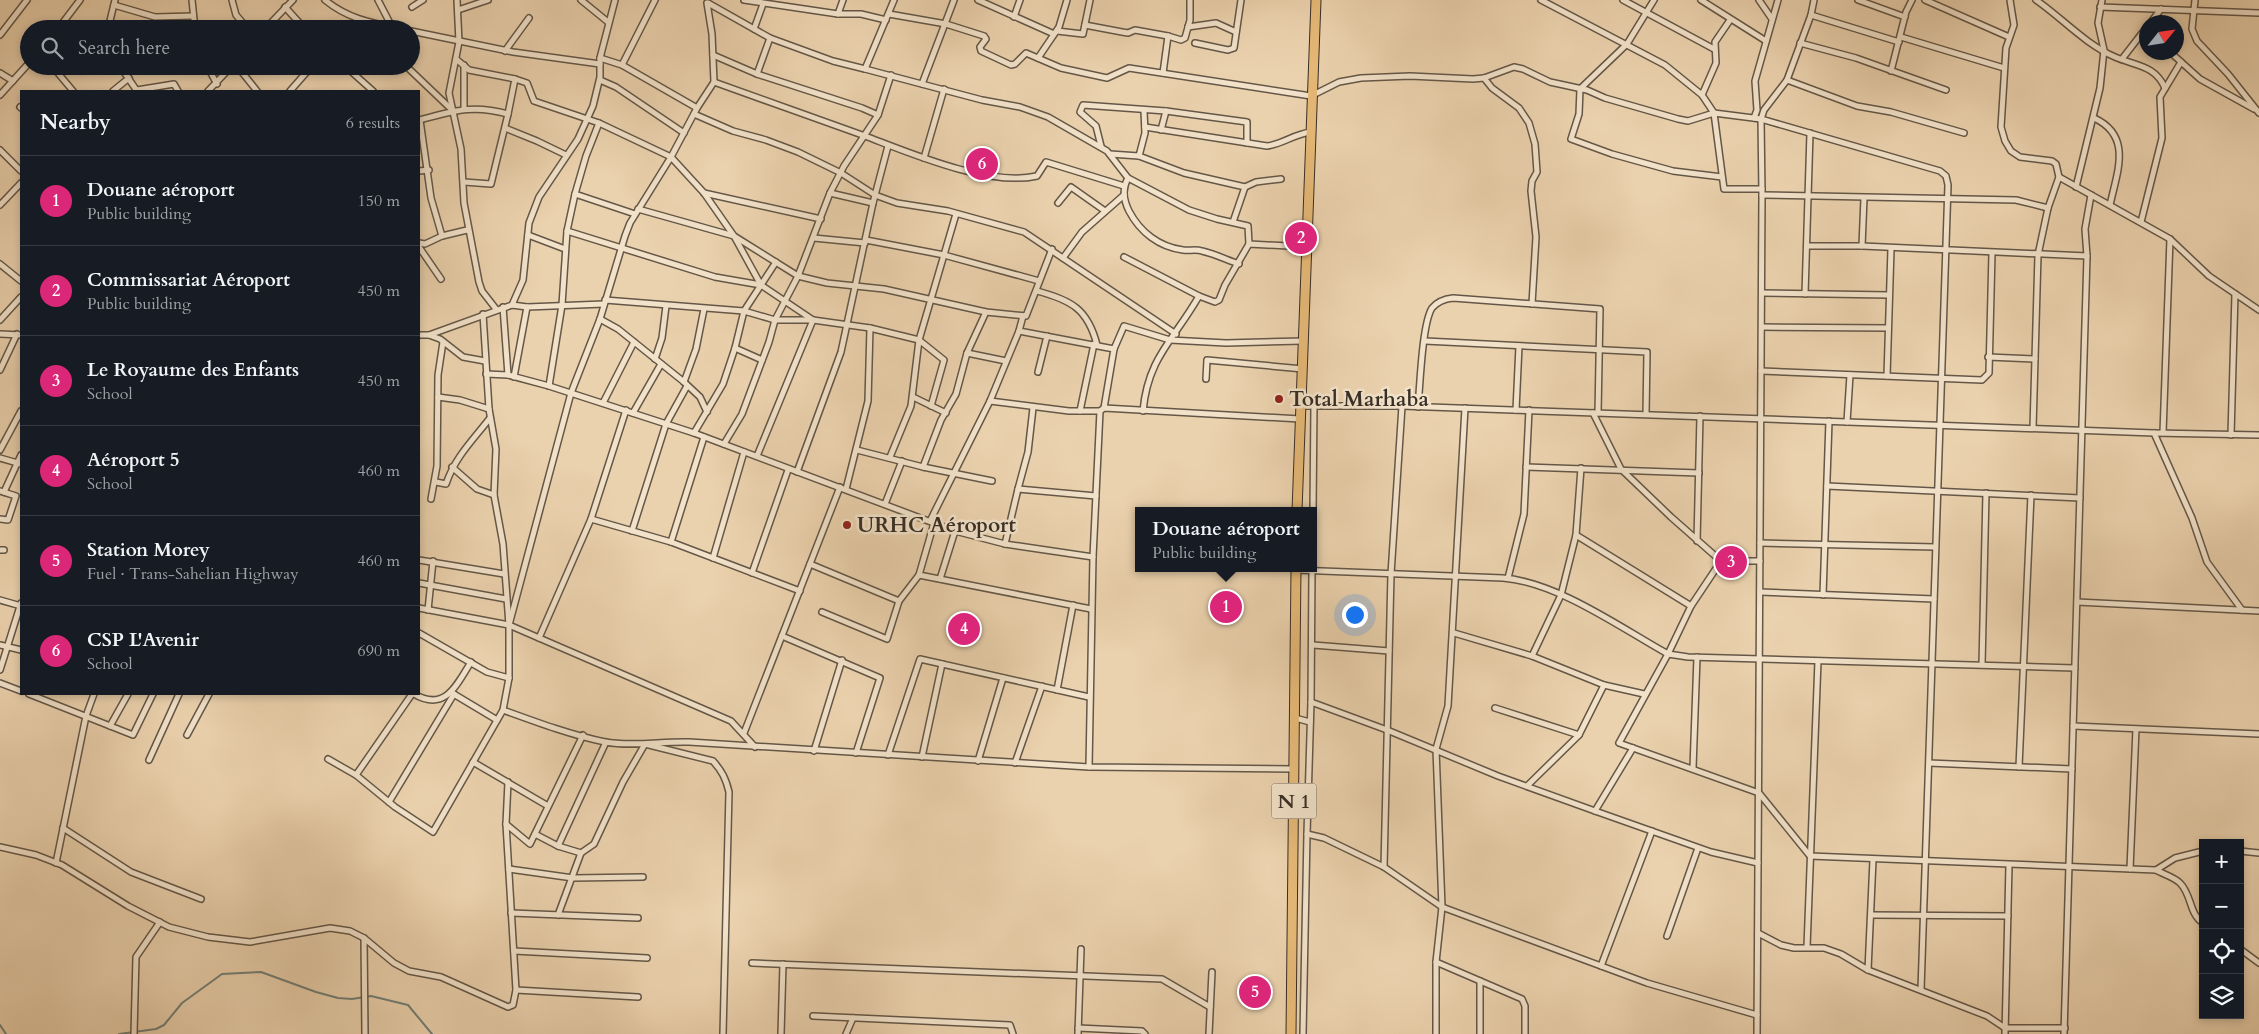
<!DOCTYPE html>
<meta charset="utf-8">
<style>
body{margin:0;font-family:Cardo,serif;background:#20242c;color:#f1f3f6}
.controls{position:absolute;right:15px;bottom:15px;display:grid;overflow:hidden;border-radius:0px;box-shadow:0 2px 8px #0003}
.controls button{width:45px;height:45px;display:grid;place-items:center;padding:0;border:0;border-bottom:1px solid #363941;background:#171b24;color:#f1f3f6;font:25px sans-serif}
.compass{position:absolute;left:2139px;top:15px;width:45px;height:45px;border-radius:50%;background:#171b24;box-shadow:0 2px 8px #0003;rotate:60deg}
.you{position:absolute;left:1354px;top:614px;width:18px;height:18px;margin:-12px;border:4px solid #fff;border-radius:50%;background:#1a73e8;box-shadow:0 0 0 8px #1a73e833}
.badge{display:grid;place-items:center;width:32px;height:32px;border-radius:50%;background:#db2777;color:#fff;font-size:16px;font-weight:700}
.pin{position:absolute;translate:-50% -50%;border:2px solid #fff;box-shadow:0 1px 5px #0006}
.popup{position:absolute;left:1135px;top:507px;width:182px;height:65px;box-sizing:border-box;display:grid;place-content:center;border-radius:0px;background:#171b24;filter:drop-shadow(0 1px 4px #0005);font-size:16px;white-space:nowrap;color:#9ea1a6}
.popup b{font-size:19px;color:#f1f3f6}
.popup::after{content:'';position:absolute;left:50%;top:100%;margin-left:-10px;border:10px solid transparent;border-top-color:#171b24}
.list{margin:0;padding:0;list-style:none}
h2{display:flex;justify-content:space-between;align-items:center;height:65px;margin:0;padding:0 20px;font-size:21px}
h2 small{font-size:16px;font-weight:400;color:#9ea1a6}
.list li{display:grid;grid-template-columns:32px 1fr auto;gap:15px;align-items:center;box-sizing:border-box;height:90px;padding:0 20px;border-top:1px solid #363941}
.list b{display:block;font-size:19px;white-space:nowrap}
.list p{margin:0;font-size:16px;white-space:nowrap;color:#9ea1a6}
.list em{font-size:16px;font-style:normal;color:#9ea1a6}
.icon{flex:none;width:28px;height:28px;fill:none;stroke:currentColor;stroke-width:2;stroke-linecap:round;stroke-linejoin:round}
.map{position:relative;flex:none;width:2259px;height:1034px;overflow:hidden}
.search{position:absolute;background:#171b24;box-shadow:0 2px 8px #0003;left:20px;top:20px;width:400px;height:55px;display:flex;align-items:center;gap:12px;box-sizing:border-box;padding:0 18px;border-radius:28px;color:#9ea1a6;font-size:19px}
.panel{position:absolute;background:#171b24;box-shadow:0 2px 8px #0003;left:20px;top:90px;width:400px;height:605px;border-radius:0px}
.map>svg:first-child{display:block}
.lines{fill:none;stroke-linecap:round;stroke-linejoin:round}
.stream{stroke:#728078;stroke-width:2}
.minor-casing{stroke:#645747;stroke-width:8}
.trunk-casing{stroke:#372e25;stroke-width:11}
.minor{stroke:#f2e2ca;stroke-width:5}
.trunk{stroke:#e6b977;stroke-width:9}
.poi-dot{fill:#8f2418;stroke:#f2e2ca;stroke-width:2}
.labels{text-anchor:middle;stroke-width:5;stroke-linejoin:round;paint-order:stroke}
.shield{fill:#f2e2ca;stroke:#6f6456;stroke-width:1}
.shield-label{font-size:20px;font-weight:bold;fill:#372e25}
.poi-label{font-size:21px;font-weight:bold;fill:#372e25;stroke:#f2e2ca;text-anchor:start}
</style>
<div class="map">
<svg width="2259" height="1034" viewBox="0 0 2259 1034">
<rect width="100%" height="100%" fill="#ebd2ae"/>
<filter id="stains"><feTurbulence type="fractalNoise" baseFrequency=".004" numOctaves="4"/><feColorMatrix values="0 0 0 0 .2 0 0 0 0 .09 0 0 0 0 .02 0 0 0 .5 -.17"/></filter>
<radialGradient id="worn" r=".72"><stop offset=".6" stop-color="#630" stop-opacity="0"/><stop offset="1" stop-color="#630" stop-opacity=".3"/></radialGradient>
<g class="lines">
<g class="stream">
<polyline points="0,1025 6,1034"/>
<polyline points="119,1034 156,1029 164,1025 182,1003 222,974 261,972 316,992 338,998 352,999 371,996 408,1005 432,1034"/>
</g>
<g class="minor-casing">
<g id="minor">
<polyline points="192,0 195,29"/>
<polyline points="232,0 236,15 248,29"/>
<path d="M325 0C348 19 372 23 401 29"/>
<polyline points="378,0 392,27"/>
<polyline points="457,0 459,42 449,93 461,149 464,203 479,282 482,291 496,309"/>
<polyline points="581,0 608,22"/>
<polyline points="744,0 838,14 861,14 886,20"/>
<polyline points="978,0 1054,34"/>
<polyline points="1541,0 1665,65 1702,95"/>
<polyline points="1623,0 1714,49"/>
<polyline points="1654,0 1627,44 1580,89 1579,114 1571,139 1612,154 1673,171 1722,177"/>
<polyline points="1701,0 1766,41"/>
<polyline points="1759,0 1772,19"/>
<polyline points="1858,0 1905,17"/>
<polyline points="1925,0 2009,37"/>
<polyline points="2010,0 2014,25 2006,48 2001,127 2005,141 2011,151 2020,157 2052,161 2056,164 2059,177 2048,208 2038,255 2033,428"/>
<path d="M2036 0C2062 18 2085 44 2115 57 2136 66 2155 65 2165 88"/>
<polyline points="2195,0 2192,29 2197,41 2228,74 2259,113"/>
<polyline points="708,3 770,38 833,61 865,69 894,0"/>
<polyline points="114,5 155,17 193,16"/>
<polyline points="285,7 305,29"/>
<polyline points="412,7 423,0"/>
<polyline points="2100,7 2259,13"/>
<polyline points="458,10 488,0"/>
<polyline points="838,14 843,0"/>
<polyline points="889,14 946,24 984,36 986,39 980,47 981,51 1011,65 1015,64 1026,53 1061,68 1107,78 1129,68 1311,96 1339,82 1361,78 1410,76 1473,79 1484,78 1514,67 1523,69 1550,82 1587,90 1605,98 1678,119 1688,121 1714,113 1761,119 1940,171 1946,176 1948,185 1921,990"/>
<polyline points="1811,15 1899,42"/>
<polyline points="1014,17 1020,0"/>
<polyline points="1730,20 1715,42 1716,63 1702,95 1714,113 1724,189 1762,189"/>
<polyline points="2151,22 2161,9"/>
<polyline points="1085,25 1122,32 1128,33 1135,30 1168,36"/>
<polyline points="1188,27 1216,23 1236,32"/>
<polyline points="58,29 80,0"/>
<polyline points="108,29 115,0"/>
<polyline points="265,29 293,0"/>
<polyline points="351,29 360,21"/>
<polyline points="754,29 763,4"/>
<polyline points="411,31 513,52 600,64"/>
<polyline points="1057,31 1083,34 1090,0"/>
<polyline points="0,35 27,0"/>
<polyline points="1901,37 2004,68"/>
<polyline points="1195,43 1228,50 1234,48 1241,0"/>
<polyline points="1800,43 1856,58 1946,90"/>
<polyline points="505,51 529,18"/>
<polyline points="2170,52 2200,79 2254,109"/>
<polyline points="713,55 757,74"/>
<polyline points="600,58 622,65 697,108 714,82 712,34 707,3"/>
<polyline points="1038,58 1059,27 1067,0"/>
<polyline points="456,59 469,70 515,79 508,114"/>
<polyline points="2122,59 2146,28"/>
<polyline points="464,65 464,108"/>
<polyline points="622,65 655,0"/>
<polyline points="52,66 73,91"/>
<polyline points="120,66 137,91"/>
<polyline points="207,66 217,84"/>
<polyline points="237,66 257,91"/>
<polyline points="345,66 373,91"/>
<polyline points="406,66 450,108"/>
<polyline points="865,69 982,100 1020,107 1048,117 1107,151 1128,178"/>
<polyline points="1891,71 1906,12 1912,0"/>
<polyline points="0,73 13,81"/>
<polyline points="1163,73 1168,36 1181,40 1185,38 1190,20 1190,0"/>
<polyline points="1484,78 1492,88 1519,108 1529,123 1535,144 1537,172 1532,181 1531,191 1536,237 1532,304"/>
<polyline points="515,79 527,83 534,101 599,123 671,157 697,108"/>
<polyline points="600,80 616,87 684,133"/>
<polyline points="1787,80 1857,106 1891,112 1964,133"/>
<path d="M714 82C764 100 815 118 865 136 910 153 989 187 1037 176L1046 162 1124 186"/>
<polyline points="922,84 954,0"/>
<polyline points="137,90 174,84 178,91"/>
<polyline points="113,91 129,78"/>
<polyline points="208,91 232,66"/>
<polyline points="290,91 312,66"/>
<polyline points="0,95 29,63"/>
<polyline points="20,107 21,108"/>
<polyline points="694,114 733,131 766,140 798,152 841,173 875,195 897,203 948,211 1024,232 1176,334"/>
<polyline points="878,115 891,75"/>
<polyline points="1754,118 1757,110 1755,81 1778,0"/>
<path d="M2094 118C2133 136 2117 172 2110 205"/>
<path d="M419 120C454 111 472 104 508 114L491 184 464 182"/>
<polyline points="420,120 431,198 442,236"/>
<path d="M1145 127 1267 146C1283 144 1294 134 1311 132"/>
<polyline points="505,128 537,141 566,155"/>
<polyline points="1161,130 1166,111"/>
<polyline points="1101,146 1096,126 1080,112 1083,105 1166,111 1247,122 1247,143"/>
<polyline points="0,150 21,171"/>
<polyline points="1110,154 1139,156 1145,133 1144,111"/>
<polyline points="1139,156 1184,173 1245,187 1233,222"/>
<polyline points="924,158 944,89"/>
<polyline points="419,171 429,170"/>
<polyline points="2059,177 2170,239 2209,276 2259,310"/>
<polyline points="1245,187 1256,182 1281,179"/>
<polyline points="2076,187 2100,88 2104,50 2098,23 2102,0"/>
<polyline points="704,193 821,219"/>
<polyline points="830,193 873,203"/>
<polyline points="575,194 635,214"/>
<polyline points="1762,195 2016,200 2048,208"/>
<polyline points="1058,203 1071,187 1105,211"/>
<polyline points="0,205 21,183"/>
<polyline points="638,209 734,236 761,285 813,320"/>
<polyline points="2141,222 2162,138 2160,97 2181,62"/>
<polyline points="567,231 715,277 761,285"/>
<polyline points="528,235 565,249"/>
<polyline points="814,238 865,243"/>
<polyline points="866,240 944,255 1039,281"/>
<polyline points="419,243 425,244 442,236 467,230"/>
<polyline points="1807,246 1862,246 2087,256"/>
<polyline points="1862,246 1864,198"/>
<polyline points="419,247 441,279"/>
<path d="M1124 257 1199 296C1174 340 1148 357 1143 411"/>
<polyline points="1063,258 1082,232 1124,195"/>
<polyline points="0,264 21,281"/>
<path d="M1239 264C1227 260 1215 254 1202 251 1196 249 1189 251 1183 250 1159 247 1140 232 1129 211 1123 199 1122 189 1128 178L1130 179 1189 210 1217 219 1248 226 1249 244"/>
<path d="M1037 291C1071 300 1088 309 1097 345"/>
<polyline points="1762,293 1889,295"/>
<polyline points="1805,294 1810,133"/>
<polyline points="1199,296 1215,302 1219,300 1225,285 1249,244 1307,247"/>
<polyline points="605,300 744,311 775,320 813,320 870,328 919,340 944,360 931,406"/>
<polyline points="512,305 523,280 529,223 539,197 578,139 593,106 600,77 600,58 615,0"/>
<polyline points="503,307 508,375"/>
<polyline points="1023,316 1019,331 1114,349 1104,408"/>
<polyline points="600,319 618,329 684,382 700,397 707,412"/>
<polyline points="0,320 21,297"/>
<polyline points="1762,327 1888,328"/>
<polyline points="0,334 21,335"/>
<polyline points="419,335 429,335 512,305 527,307 604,304"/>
<polyline points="429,335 440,339 463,357 485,361"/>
<polyline points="1425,341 1647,352 1646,414"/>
<polyline points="735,348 762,360"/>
<polyline points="1114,349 1124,326 1170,340 1226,343 1303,341"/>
<polyline points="967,353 1006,361"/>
<polyline points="1988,357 2035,359"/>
<polyline points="655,359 662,338 666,306"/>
<polyline points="0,370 17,334"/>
<polyline points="1761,371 1982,380 1989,373 1992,253"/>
<polyline points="1038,372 1047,336"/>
<polyline points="486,374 508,375 549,386 694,433 955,531 1005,544 1093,557"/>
<polyline points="1887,376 1891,249"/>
<polyline points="514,377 527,307"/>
<polyline points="1206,379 1207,360 1303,369"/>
<polyline points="684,382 696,349 704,309"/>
<polyline points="549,386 562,305 567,231 575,194 586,156 599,123"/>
<polyline points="438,397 460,400 489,409"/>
<polyline points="913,397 946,413"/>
<polyline points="990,401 1069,411 1100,411 1104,408 1300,419"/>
<polyline points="603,403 634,342"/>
<polyline points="1301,406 1402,406 2154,433 2259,435"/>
<path d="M1418 407C1420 386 1422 324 1432 308 1437 302 1444 299 1453 298L1600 309 1598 413"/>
<polyline points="1516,410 1519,346"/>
<polyline points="1080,411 1094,344"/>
<polyline points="1100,411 1093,557 1089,767 1294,769"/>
<polyline points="633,413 661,364"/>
<polyline points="1593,413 1621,469 1671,517 1721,561 1760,561"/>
<polyline points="1847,422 1850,375"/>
<polyline points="694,433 723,384 735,348 744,311 776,262"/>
<polyline points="2154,433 2192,518 2207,562 2242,610"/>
<polyline points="2163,433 2170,239"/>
<polyline points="2231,435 2235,294"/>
<polyline points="724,444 742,414 769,342 775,320 798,276 830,193 844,166 878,115 862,108 757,74 770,38"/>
<polyline points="0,450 21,411"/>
<polyline points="857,450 923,467 992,481"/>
<polyline points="757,456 813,320"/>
<polyline points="890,457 911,406 919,340 956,214"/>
<polyline points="0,458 21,464"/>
<polyline points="452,467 477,489 494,495"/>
<polyline points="923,467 941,420 956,394 967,353 986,312"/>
<polyline points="1526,467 1699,473"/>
<polyline points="797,472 841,352 873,203 888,146"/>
<path d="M436 482 446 484C455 457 473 440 490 418"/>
<polyline points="1827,486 2080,498"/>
<polyline points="846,489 868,401 870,328"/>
<polyline points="1018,489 1028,452 1033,408"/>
<polyline points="0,491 16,496 8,520 0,519"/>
<polyline points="4,492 21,455"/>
<polyline points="431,499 437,466 438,375 443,342"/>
<polyline points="885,504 902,461"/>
<polyline points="1313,511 1314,405"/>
<polyline points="591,519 671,542 800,591"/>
<polyline points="930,521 990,401 1019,331"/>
<polyline points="934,523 919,575 1091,609"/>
<polyline points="632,531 666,424 687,386"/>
<polyline points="1576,535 1691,606"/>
<polyline points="1697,541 1700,416"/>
<polyline points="671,542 704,437"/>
<polyline points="1760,543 1935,547"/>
<polyline points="1005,544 1018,489 1096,496"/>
<polyline points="0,550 4,550"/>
<polyline points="713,558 744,452"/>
<polyline points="419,560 504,574"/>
<path d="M1721 561 1691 606 1668 654 1619 743 1759 793 1810 856 2156 870C2163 874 2174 877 2180 883 2192 895 2189 914 2203 923"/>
<polyline points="810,564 899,601"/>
<path d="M1296 570 1503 578C1557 582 1621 628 1668 654L1688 657 2075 668"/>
<polyline points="752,573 788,470"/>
<polyline points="1508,578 1524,514 1529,410"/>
<polyline points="940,579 955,531"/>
<polyline points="419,583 506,599"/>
<polyline points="1760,592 1934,599"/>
<polyline points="1823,595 1829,421"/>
<polyline points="0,600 21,606"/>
<polyline points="2077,602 2259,611"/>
<polyline points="419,608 509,625 731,721 755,747"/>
<polyline points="428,610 433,561"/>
<polyline points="822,612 887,639 899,601 919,575"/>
<polyline points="509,625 571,393 600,319 625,236 630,223 671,157 704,193 734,236 798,276 827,283 884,289 986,312 1026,316 1052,249"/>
<polyline points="419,633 487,672 509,678"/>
<polyline points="1454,633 1532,656 1604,685 1644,694"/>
<polyline points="782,636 880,678 856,753"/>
<polyline points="539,638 591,519 626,410"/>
<polyline points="0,645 21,650"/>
<polyline points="1313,645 1389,651"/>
<polyline points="1532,656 1561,595 1576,535 1581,468"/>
<polyline points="1982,665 1986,493"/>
<polyline points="0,670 21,603"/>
<polyline points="0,683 21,691"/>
<polyline points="1057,690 1073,605"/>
<polyline points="452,693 497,720"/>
<polyline points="29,694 133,735 153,694"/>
<path d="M414 694C445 712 456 686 471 662"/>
<polyline points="1311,702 1312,570"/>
<polyline points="1495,708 1579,735"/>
<path d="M503 710C536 722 571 735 605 742 633 747 662 741 689 742L1089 767"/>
<polyline points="1295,718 1310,722"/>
<polyline points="110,726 128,694"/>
<polyline points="2073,726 2259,734"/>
<polyline points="744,733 840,487"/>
<polyline points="187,735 209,694"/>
<polyline points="814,751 842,660"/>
<polyline points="888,755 920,659 1089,697"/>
<polyline points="922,757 942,664"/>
<polyline points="328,759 356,775 395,807 433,832 503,710 509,678 509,625 503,544 494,495 496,449 489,409 483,314"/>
<polyline points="149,760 179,694"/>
<polyline points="978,761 1003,678"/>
<polyline points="473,762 548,806"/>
<polyline points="1015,763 1042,686"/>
<polyline points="1929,763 2072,769"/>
<polyline points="2019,767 2031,495"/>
<polyline points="1693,768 1697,657"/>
<polyline points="356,775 412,694"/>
<polyline points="1527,786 1579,735 1604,685"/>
<polyline points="389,802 454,694"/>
<polyline points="1595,811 1633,748"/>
<polyline points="506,824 530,844 583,735"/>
<polyline points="63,828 131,872 201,899"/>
<polyline points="535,834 558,846 581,853 558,915"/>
<polyline points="558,846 606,742"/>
<polyline points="0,847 36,855 62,865 128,906 169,927 208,937 250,942 330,928 350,931 364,938 394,963 409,971 441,977 508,1007 513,1005 516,990 506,824 508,782"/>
<polyline points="2240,851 2259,853"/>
<path d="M581 853 594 844 623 782 645 744 713 761C722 771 726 779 729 792L723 1034"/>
<polyline points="56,863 86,716 94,694"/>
<polyline points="1384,867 1391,574 1402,406"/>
<polyline points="509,869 573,878 643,877"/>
<polyline points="2130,869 2136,729"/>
<polyline points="2156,870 2175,858 2203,851"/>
<polyline points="511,913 638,918"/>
<polyline points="1871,915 2008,916"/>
<polyline points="1758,933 1781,945 1794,948 1824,948 1841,954 1868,970 1987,1016 2005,1028 2065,1028"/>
<polyline points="1667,936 1698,848"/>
<polyline points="364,938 365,1034"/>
<polyline points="1807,947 1818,661"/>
<polyline points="2240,949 2259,963"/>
<polyline points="514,951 647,958"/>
<polyline points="1436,962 1522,999 1525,1006 1525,1034"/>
<polyline points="752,963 1162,979 1210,1007"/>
<polyline points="1601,966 1652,831"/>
<polyline points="1868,970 1873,860"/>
<polyline points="516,990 638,997"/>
<polyline points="1757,1015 1647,983 1442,907 1384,867 1324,838 1307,834 1311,702 1387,730 1498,776 1595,811 1711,852 1758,863"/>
<polyline points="813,1016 1010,1025 1013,1034"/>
<polyline points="1078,1028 1142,1031 1145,1034"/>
<polyline points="134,1034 136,957 160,922"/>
<polyline points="781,1034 783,964"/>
<polyline points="846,1034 853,1018"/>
<polyline points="1078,1034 1081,949"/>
<polyline points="1209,1034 1212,972"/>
<polyline points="1303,1034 1307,834"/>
<polyline points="1436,1034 1436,962 1442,907 1436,749 1448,706 1465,408"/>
<polyline points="1480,1034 1480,981"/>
<polyline points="1757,1034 1762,195 1761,119 1764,110 1787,80 1811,15 1814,0"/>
<polyline points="2005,1034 2009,865"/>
<polyline points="2064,1034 2087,256 2085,229 2091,195"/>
</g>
</g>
<g class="trunk-casing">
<g id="trunk">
<polyline points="1297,511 1316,0"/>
<polyline points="1291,1034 1296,568"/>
</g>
</g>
<use href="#minor" class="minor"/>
<use href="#trunk" class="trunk"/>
</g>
<g class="poi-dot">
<circle cx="1279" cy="399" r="5"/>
<circle cx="847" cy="525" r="5"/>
</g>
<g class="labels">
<rect class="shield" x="1271.5" y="783.5" width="45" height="35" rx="4"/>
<g class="shield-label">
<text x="1294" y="808">N 1</text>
</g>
<g class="poi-label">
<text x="1289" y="406">Total Marhaba</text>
<text x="857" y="532">URHC Aéroport</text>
</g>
</g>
<rect width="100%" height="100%" filter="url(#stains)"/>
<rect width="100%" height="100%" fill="url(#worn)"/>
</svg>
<div class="controls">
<button>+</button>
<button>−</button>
<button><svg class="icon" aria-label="locate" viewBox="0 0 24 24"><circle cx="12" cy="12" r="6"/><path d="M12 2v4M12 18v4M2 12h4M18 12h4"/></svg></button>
<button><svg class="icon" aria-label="layers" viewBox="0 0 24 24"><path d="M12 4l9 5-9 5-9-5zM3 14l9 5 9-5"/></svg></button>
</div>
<svg class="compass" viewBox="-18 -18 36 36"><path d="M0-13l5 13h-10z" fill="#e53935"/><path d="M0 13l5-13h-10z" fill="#9ea1a6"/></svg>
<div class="you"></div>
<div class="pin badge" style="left:1226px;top:607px">1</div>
<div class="popup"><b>Douane aéroport</b>Public building</div>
<div class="pin badge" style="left:1301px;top:238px">2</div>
<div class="pin badge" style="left:1731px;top:562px">3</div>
<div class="pin badge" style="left:964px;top:629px">4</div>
<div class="pin badge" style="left:1255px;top:992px">5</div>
<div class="pin badge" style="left:982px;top:164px">6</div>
<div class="search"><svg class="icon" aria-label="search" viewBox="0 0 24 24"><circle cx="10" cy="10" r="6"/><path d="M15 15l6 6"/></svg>Search here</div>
<section class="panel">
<h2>Nearby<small>6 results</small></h2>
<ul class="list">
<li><span class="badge">1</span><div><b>Douane aéroport</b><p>Public building</p></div><em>150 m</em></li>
<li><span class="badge">2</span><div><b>Commissariat Aéroport</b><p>Public building</p></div><em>450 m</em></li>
<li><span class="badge">3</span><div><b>Le Royaume des Enfants</b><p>School</p></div><em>450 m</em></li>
<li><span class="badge">4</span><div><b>Aéroport 5</b><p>School</p></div><em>460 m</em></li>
<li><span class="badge">5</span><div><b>Station Morey</b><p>Fuel · Trans-Sahelian Highway</p></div><em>460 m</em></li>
<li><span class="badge">6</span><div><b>CSP L'Avenir</b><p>School</p></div><em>690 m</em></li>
</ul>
</section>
</div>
